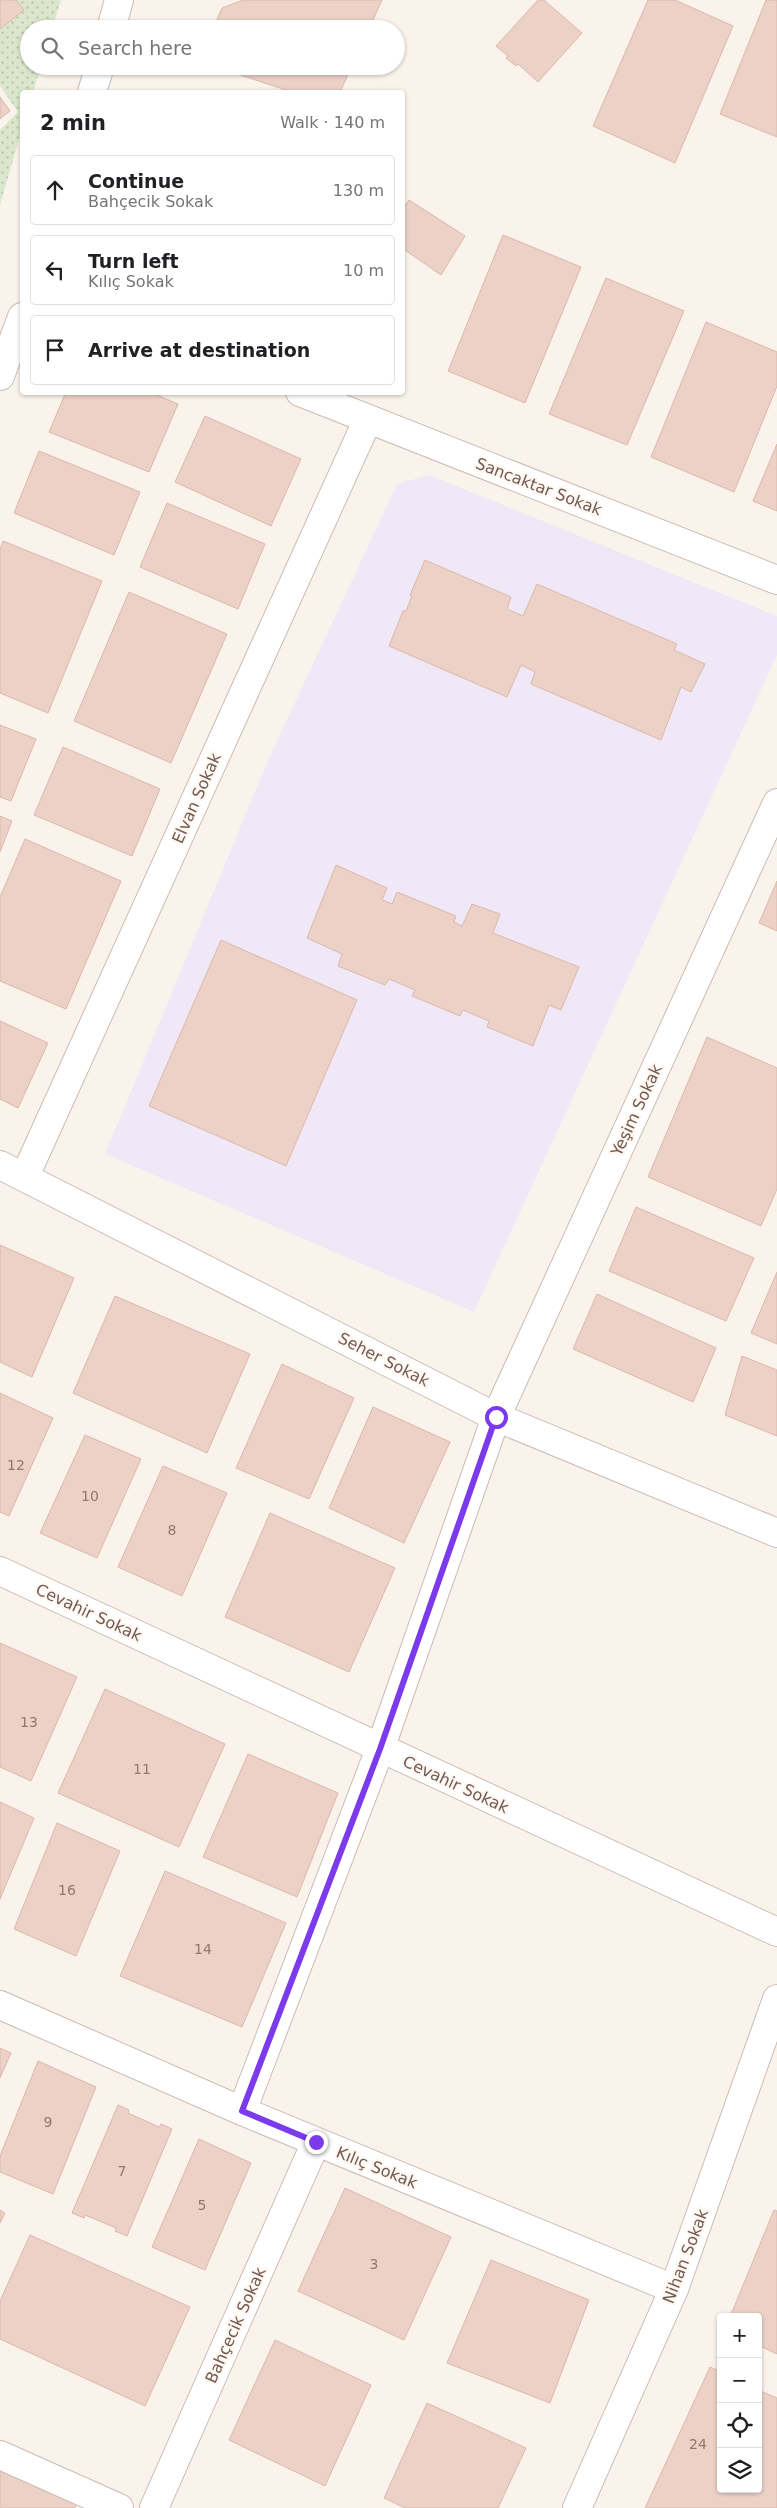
<!DOCTYPE html>
<meta charset="utf-8">
<style>
body{margin:0;font-family:"DejaVu Sans",sans-serif;background:#f2f2f2;color:#202124}
.controls{position:absolute;right:15px;bottom:15px;display:grid;overflow:hidden;border-radius:5px;box-shadow:0 1px 4px #0004}
.controls button{width:45px;height:45px;display:grid;place-items:center;padding:0;border:0;border-bottom:1px solid #e0e0e0;background:#fff;color:#202124;font:25px sans-serif}
.stop{position:absolute;width:15px;height:15px;margin:-11px;border:4px solid #7c3aed;border-radius:50%;background:#fff}
.stop.end{background:#7c3aed;border-color:#fff;box-shadow:0 1px 5px #0008}
.list{margin:0;padding:0;list-style:none}
h2{display:flex;justify-content:space-between;align-items:center;height:65px;margin:0;padding:0 20px;font-size:21px}
h2 small{font-size:16px;font-weight:400;color:#757577}
.list li{display:grid;grid-template-columns:32px 1fr auto;gap:15px;align-items:center;box-sizing:border-box;height:70px;margin:0 10px 10px;padding:0 10px;border:1px solid #e0e0e0;border-radius:5px}
.list b{display:block;font-size:19px;white-space:nowrap}
.list p{margin:0;font-size:16px;white-space:nowrap;color:#757577}
.list em{font-size:16px;font-style:normal;color:#757577}
.icon{flex:none;width:28px;height:28px;fill:none;stroke:currentColor;stroke-width:2;stroke-linecap:round;stroke-linejoin:round}
.map{position:relative;flex:none;width:777px;height:2508px;overflow:hidden}
.search{position:absolute;background:#fff;box-shadow:0 1px 4px #0004;left:20px;top:20px;width:385px;height:55px;display:flex;align-items:center;gap:12px;box-sizing:border-box;padding:0 18px;border-radius:28px;color:#757577;font-size:19px}
.panel{position:absolute;background:#fff;box-shadow:0 1px 4px #0004;left:20px;top:90px;width:385px;height:305px;border-radius:5px}
.map>svg:first-child{display:block}
.education{fill:#f0e8f7}
.park{fill:url(#park-dots)}
.building{fill:#ecd1c7;stroke:#ddb7aa}
.lines{fill:none;stroke-linecap:round;stroke-linejoin:round}
.street-casing{stroke:#ccbbb3;stroke-width:30}
.street{stroke:#fff;stroke-width:28}
.route{stroke:#7c3aed;stroke-width:6}
.labels{text-anchor:middle;stroke-width:4.5;stroke-linejoin:round;paint-order:stroke}
.number-label{font-size:14px;fill:#91776f}
.street-label{font-size:16px;fill:#735952;stroke:#fdf8f2}
</style>
<div class="map">
<svg width="777" height="2508" viewBox="0 0 777 2508">
<defs>
<pattern id="park-dots" width="8" height="8" patternUnits="userSpaceOnUse" patternTransform="scale(1.25)"><rect width="8" height="8" fill="#dae7cc"/><path d="M2 2h.1M6 6h.1" fill="none" stroke="#b5bea8" stroke-width="1.8" stroke-linecap="round"/></pattern>
</defs>
<rect width="100%" height="100%" fill="#faf3ec"/>
<polygon class="education" points="429,475 777,616 777,655 474,1312 105,1154 268,760 397,484"/>
<polygon class="park" points="0,0 61,0 52,29 29,29 29,66 41,66 33,92 22,92 22,129 0,205 0,130 18,112 0,86"/>
<g class="building">
<polygon points="0,0 16,0 24,10 0,29"/>
<polygon points="243,0 382,0 369,29 213,29 222,8"/>
<polygon points="538,0 544,0 582,33 538,82 518,64 516,66 506,58 508,56 496,46"/>
<polygon points="648,0 675,0 733,26 675,163 593,126"/>
<polygon points="766,0 777,0 777,137 720,114"/>
<polygon points="213,66 352,66 340,92 292,92"/>
<polygon points="0,97 10,111 0,119"/>
<polygon points="409,200 465,236 441,275 402,248 402,211"/>
<polygon points="503,235 581,267 525,403 448,371"/>
<polygon points="606,278 684,311 627,445 549,414"/>
<polygon points="706,322 777,352 777,386 734,492 651,457"/>
<polygon points="66,392 150,392 178,404 149,472 49,432"/>
<polygon points="205,416 301,459 271,526 175,482"/>
<polygon points="777,444 777,511 753,501"/>
<polygon points="39,451 140,492 114,555 14,513"/>
<polygon points="167,503 265,544 238,609 140,567"/>
<polygon points="3,541 102,581 48,713 0,693 0,549"/>
<polygon points="425,560 511,597 507,609 523,616 537,584 677,644 674,650 705,664 691,692 681,687 661,740 531,684 535,672 521,665 507,697 389,646 403,611 406,611 412,596 410,595"/>
<polygon points="129,592 227,634 171,763 74,721"/>
<polygon points="0,725 36,739 11,801 0,797"/>
<polygon points="63,747 160,789 132,856 34,815"/>
<polygon points="0,816 12,821 0,852"/>
<polygon points="25,839 121,881 66,1009 0,981 0,897"/>
<polygon points="336,865 387,888 382,900 392,904 397,892 456,916 454,922 462,926 472,904 500,914 493,933 579,967 561,1010 549,1005 533,1046 487,1027 489,1021 463,1010 460,1016 412,996 415,990 389,979 385,985 338,966 342,954 307,938"/>
<polygon points="777,881 777,931 759,923"/>
<polygon points="221,940 357,1000 286,1166 149,1106"/>
<polygon points="0,1021 48,1043 18,1108 0,1099"/>
<polygon points="707,1037 777,1068 777,1189 761,1226 648,1177"/>
<polygon points="636,1207 754,1258 726,1321 609,1271"/>
<polygon points="0,1245 74,1278 32,1377 0,1362"/>
<polygon points="777,1272 777,1344 751,1333"/>
<polygon points="597,1294 716,1348 693,1402 573,1349"/>
<polygon points="115,1296 250,1354 207,1453 73,1393"/>
<polygon points="742,1356 777,1370 777,1436 725,1415"/>
<polygon points="282,1364 354,1398 309,1499 236,1468"/>
<polygon points="0,1393 53,1418 9,1516 0,1512"/>
<polygon points="373,1407 450,1442 404,1543 329,1508"/>
<polygon points="85,1435 141,1459 97,1558 40,1533"/>
<polygon points="163,1466 227,1493 182,1596 118,1567"/>
<polygon points="270,1513 395,1568 349,1672 225,1617"/>
<polygon points="0,1643 77,1677 31,1781 0,1767"/>
<polygon points="105,1689 225,1744 179,1847 58,1793"/>
<polygon points="248,1754 338,1793 297,1897 203,1857"/>
<polygon points="0,1802 34,1818 0,1899"/>
<polygon points="57,1823 120,1851 76,1956 14,1929"/>
<polygon points="165,1871 286,1923 242,2027 120,1976"/>
<polygon points="0,2048 11,2053 0,2078"/>
<polygon points="38,2061 96,2087 53,2194 0,2172 0,2156"/>
<polygon points="118,2105 129,2110 128,2113 159,2127 161,2124 172,2129 127,2236 115,2231 116,2228 85,2215 84,2218 72,2213"/>
<polygon points="199,2139 251,2163 205,2270 152,2247"/>
<polygon points="345,2188 451,2237 404,2340 298,2291"/>
<polygon points="0,2210 5,2213 0,2223"/>
<polygon points="774,2210 777,2211 777,2354 758,2345 758,2317 730,2317"/>
<polygon points="30,2235 190,2307 145,2406 0,2339 0,2301"/>
<polygon points="491,2260 589,2300 550,2403 447,2363"/>
<polygon points="275,2340 371,2385 325,2486 229,2440"/>
<polygon points="710,2367 721,2372 721,2489 758,2489 758,2390 777,2398 777,2508 645,2508"/>
<polygon points="427,2403 526,2448 498,2508 405,2508 384,2498"/>
<polygon points="0,2469 76,2504 75,2508 0,2508"/>
</g>
<g class="lines">
<g class="street-casing">
<g id="street">
<polyline points="111,29 119,0"/>
<polyline points="92,92 100,66"/>
<polyline points="0,376 22,317"/>
<polyline points="300,392 777,580"/>
<polyline points="0,1165 496,1417 777,1533"/>
<polyline points="25,1176 368,419"/>
<polyline points="0,1571 777,1932"/>
<polyline points="0,2005 242,2111 674,2289"/>
<polyline points="242,2111 380,1749 496,1417 777,803"/>
<polyline points="0,2455 119,2508"/>
<polyline points="154,2508 316,2142"/>
<polyline points="577,2508 674,2289 777,1999"/>
</g>
</g>
<use href="#street" class="street"/>
</g>
<g class="lines">
<polyline class="route" points="316,2142 242,2111 380,1749 496,1417"/>
</g>
<g class="labels">
<g class="number-label">
<text x="16" y="1470">12</text>
<text x="90" y="1501">10</text>
<text x="172" y="1535">8</text>
<text x="29" y="1727">13</text>
<text x="142" y="1774">11</text>
<text x="67" y="1895">16</text>
<text x="203" y="1954">14</text>
<text x="48" y="2127">9</text>
<text x="122" y="2176">7</text>
<text x="202" y="2210">5</text>
<text x="374" y="2269">3</text>
<text x="698" y="2449">24</text>
</g>
<g class="street-label">
<text transform="translate(539 486) rotate(21)" y="6">Sancaktar Sokak</text>
<text transform="translate(196 798) rotate(-66)" y="6">Elvan Sokak</text>
<text transform="translate(636 1110) rotate(-65)" y="6">Yeşim Sokak</text>
<text transform="translate(384 1359) rotate(27)" y="6">Seher Sokak</text>
<text transform="translate(89 1612) rotate(25)" y="6">Cevahir Sokak</text>
<text transform="translate(456 1784) rotate(25)" y="6">Cevahir Sokak</text>
<text transform="translate(377 2167) rotate(22)" y="6">Kılıç Sokak</text>
<text transform="translate(685 2256) rotate(-69)" y="6">Nihan Sokak</text>
<text transform="translate(235 2325) rotate(-66)" y="6">Bahçecik Sokak</text>
</g>
</g>
</svg>
<div class="controls">
<button>+</button>
<button>−</button>
<button><svg class="icon" aria-label="locate" viewBox="0 0 24 24"><circle cx="12" cy="12" r="6"/><path d="M12 2v4M12 18v4M2 12h4M18 12h4"/></svg></button>
<button><svg class="icon" aria-label="layers" viewBox="0 0 24 24"><path d="M12 4l9 5-9 5-9-5zM3 14l9 5 9-5"/></svg></button>
</div>
<div class="stop" style="left:496px;top:1417px"></div>
<div class="stop end" style="left:316px;top:2142px"></div>
<div class="search"><svg class="icon" aria-label="search" viewBox="0 0 24 24"><circle cx="10" cy="10" r="6"/><path d="M15 15l6 6"/></svg>Search here</div>
<section class="panel">
<h2>2 min<small>Walk · 140 m</small></h2>
<ul class="list">
<li><svg class="icon" aria-label="ahead" viewBox="0 0 24 24"><path d="M12 20V5M6 11l6-6 6 6"/></svg><div><b>Continue</b><p>Bahçecik Sokak</p></div><em>130 m</em></li>
<li><svg class="icon" aria-label="left" viewBox="0 0 24 24"><path d="M17 20v-9H6M10 6l-5 5 5 5"/></svg><div><b>Turn left</b><p>Kılıç Sokak</p></div><em>10 m</em></li>
<li><svg class="icon" aria-label="arrive" viewBox="0 0 24 24"><path d="M6 21V4h12l-3 4 3 4H6"/></svg><div><b>Arrive at destination</b></div></li>
</ul>
</section>
</div>
